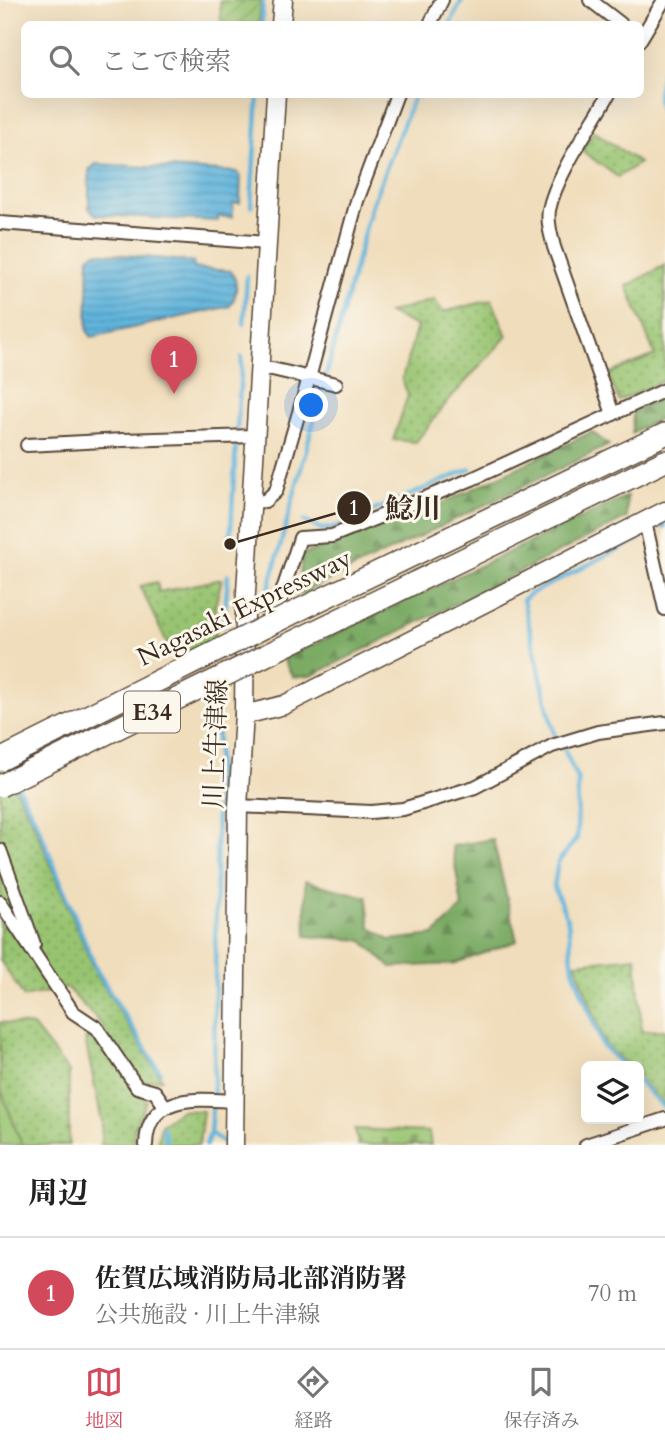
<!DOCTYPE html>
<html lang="ja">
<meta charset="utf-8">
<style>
body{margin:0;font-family:Cardo,"Noto Serif JP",serif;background:#f6f6f6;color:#222}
.controls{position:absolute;right:21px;bottom:21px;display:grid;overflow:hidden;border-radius:10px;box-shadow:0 7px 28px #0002}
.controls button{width:63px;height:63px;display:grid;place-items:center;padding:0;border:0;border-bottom:2px solid #e0e0e0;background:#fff;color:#222;font:35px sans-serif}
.you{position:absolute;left:312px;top:406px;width:24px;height:24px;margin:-18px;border:5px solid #fff;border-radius:50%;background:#1a73e8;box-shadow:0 0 0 10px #1a73e833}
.badge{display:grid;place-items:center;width:46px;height:46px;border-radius:50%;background:#d1495b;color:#fff;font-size:23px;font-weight:700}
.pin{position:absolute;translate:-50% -58px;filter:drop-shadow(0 2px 4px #0008)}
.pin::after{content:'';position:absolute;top:37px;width:24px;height:21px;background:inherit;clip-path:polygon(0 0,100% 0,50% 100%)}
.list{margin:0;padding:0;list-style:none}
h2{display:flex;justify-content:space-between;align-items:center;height:91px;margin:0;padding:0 28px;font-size:30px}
h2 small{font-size:23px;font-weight:400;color:#767676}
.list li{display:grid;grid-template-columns:46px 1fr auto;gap:21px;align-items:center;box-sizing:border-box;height:112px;padding:0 28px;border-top:2px solid #e0e0e0}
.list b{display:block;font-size:26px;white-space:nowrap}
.list p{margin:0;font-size:23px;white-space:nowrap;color:#767676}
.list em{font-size:23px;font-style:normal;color:#767676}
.icon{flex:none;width:38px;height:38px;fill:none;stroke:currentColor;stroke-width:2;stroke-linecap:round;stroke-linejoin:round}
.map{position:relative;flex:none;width:665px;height:1145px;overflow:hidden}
.search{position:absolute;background:#fff;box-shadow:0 7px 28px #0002;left:21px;right:21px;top:21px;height:77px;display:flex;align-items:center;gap:18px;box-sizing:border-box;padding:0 24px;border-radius:10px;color:#767676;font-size:26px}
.sheet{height:203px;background:#fff}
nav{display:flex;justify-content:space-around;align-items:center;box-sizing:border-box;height:98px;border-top:2px solid #e0e0e0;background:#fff;font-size:19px;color:#767676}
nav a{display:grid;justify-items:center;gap:4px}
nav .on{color:#d1495b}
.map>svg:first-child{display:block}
.grass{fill:url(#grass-dots);stroke:#6a7748;stroke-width:2}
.forest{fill:url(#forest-firs);stroke:#5a6a40;stroke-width:2}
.cemetery{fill:url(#cemetery-stones);stroke:#6a7748;stroke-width:2}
.garden{fill:url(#garden-furrows);stroke:#6a7748;stroke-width:2}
.pitch{fill:#98c471;stroke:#6a7748;stroke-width:2}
.water{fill:url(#water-rules);stroke:#4e6f7d;stroke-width:2}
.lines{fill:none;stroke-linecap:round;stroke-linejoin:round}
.stream{stroke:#60b4dc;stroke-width:4.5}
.street-casing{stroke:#564536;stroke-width:16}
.secondary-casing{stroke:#564536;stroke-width:21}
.highway-casing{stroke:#564536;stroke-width:24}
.street{stroke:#fff;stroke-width:12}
.secondary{stroke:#fff;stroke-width:18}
.highway{stroke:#fff;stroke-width:21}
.highway-bridge-casing{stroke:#564536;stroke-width:24;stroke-linecap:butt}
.highway-bridge{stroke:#fff;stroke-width:21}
.labels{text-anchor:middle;stroke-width:6;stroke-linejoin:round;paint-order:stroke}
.shield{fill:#fbf7ec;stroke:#75685c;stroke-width:2}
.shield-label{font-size:24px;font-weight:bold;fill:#3b2a1e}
.street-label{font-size:26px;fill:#3b2a1e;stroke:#fbf7ec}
.leader{fill:none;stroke:#3b2a1e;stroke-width:2.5}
.callout-dot{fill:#3b2a1e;stroke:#fbf7ec;stroke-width:2.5}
.mark-label{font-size:21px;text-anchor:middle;font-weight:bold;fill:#fff}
.callout-label{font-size:28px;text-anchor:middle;font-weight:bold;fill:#3b2a1e;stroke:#fbf7ec;stroke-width:6;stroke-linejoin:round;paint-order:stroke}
</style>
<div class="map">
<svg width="665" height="1145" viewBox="0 0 665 1145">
<defs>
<pattern id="grass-dots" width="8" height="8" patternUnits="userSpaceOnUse" patternTransform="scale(1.75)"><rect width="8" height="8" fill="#98c471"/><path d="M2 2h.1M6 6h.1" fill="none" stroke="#7d9f5c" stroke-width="1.8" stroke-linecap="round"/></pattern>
<pattern id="forest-firs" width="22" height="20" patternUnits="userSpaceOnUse" patternTransform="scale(1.75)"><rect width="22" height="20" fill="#7aaa63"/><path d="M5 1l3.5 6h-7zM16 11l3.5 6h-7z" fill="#658b51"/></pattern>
<pattern id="cemetery-stones" width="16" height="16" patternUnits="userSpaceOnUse" patternTransform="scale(1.75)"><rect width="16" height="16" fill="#98c471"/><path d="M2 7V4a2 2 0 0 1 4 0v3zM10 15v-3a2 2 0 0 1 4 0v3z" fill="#7d9f5c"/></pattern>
<pattern id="garden-furrows" width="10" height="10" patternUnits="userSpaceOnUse" patternTransform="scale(1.75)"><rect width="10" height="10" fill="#98c471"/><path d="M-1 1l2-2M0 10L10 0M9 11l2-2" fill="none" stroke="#7d9f5c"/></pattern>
<pattern id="water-rules" width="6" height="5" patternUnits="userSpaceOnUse" patternTransform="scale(1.75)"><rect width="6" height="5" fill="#60b4dc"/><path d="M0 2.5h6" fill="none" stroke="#5093b2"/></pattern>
</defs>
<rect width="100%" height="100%" fill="#fbf7ec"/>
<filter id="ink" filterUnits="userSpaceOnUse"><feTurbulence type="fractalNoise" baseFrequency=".0143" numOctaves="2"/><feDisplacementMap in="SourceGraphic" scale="14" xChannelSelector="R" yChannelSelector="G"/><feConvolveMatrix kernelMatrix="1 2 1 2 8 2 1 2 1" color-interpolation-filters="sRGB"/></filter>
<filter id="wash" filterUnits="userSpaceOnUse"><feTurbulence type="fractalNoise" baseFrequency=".00686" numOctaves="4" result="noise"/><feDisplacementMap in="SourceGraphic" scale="28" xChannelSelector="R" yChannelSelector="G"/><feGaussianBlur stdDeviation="1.57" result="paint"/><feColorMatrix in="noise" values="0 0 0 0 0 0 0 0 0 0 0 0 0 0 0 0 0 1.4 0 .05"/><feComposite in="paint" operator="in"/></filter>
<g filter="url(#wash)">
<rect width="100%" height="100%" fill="#f0ddbb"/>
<g class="grass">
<polygon points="594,131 639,163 618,177 582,151"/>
<polygon points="665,265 665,380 619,401 608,374 655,355 627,286"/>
<polygon points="434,300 443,312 492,300 507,336 448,401 416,442 393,440 408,395 402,379 417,326 388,313"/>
<polygon points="222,579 215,606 216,638 175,660 140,586 157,582 159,592"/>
<polygon points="0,760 35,826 95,972 162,1079 130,1083 147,1101 134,1129 134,1145 101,1145 102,1122 85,1039 105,1028 67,988 24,997 0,960"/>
<polygon points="636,957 642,1031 665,1030 665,1105 639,1079 639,1066 627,1066 605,1044 575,963"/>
<polygon points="0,1022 33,1026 69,1072 69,1145 22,1145 0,1088"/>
<polygon points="181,1110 203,1111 199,1145 157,1145 161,1124"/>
</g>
<g class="forest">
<polygon points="665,396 665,416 632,433 633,411"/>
<polygon points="592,432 609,445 298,595 302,555 437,506"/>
<polygon points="627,496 627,518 311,676 293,677 283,659"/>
<polygon points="493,839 517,941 453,964 390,967 362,940 306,936 305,881 367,897 370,927 390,940 434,935 462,907 452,846"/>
</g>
<polygon class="cemetery" points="355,1129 429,1132 431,1145 358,1145"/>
<polygon class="garden" points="261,0 259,24 228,24 221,22 220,1"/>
<polygon class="pitch" points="0,1088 22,1145 0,1145"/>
<g class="water">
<polygon points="96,164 237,172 241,177 240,203 233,203 233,217 218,217 218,221 96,215 89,208 89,170"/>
<path d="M96 252 193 262 194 268 231 271C238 282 238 295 230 306L92 337 87 331 89 256Z"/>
</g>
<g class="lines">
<g class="stream">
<polyline points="262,24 263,0"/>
<polyline points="450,24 462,0"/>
<path d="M665 62C661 80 652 103 665 118"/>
<polyline points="251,206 258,94"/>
<polyline points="244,324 247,276"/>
<polyline points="237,429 242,357"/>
<polyline points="304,521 321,529 333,528 470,469"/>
<polyline points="663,527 665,526"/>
<polyline points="230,544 236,445"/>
<polyline points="269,588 372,204 415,94"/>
<polyline points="224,626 228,575"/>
<polyline points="555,738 523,600 530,594 639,539"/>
<polyline points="564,749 578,780 577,838 558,862 554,887 568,921 573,969 602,1045 623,1066"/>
<polyline points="17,785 37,823 97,971 160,1072"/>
<polyline points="639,1082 665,1109"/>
<polyline points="163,1128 167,1145"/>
<polyline points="210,1133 225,1143"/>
<polyline points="206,1145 210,1133 214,1084 218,700"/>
</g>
</g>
</g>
<g filter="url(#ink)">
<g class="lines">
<g class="street-casing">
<g id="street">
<polyline points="590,0 621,24"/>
<polyline points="430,24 442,0"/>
<polyline points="640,40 664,0"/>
<path d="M609 94C591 126 556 175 549 210 547 223 551 235 554 247L613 414"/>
<polyline points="0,223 267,243"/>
<polyline points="258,369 272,369 336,384"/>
<polyline points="27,445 123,440 254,436"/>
<polyline points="250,502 265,501 276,491 309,378 357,201 397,94"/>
<polyline points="645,522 665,609"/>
<polyline points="245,609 279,602 300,538 332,536 472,479 665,390"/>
<polyline points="238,806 371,812 403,809 475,787 552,746 598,732 665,723"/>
<polyline points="0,850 34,944"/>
<polyline points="0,902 73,1012 97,1028 137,1087 155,1092 165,1106"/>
<path d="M146 1145C147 1093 197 1099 234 1101"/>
<polyline points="586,1145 665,1119"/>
</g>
</g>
<g class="secondary-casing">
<g id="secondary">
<polyline points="281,24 283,0"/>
<polyline points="244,715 284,705 665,511"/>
<polyline points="234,1145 238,806 244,715 245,609 276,94"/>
</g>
</g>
<g class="highway-casing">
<g id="highway">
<polyline points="301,609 665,434"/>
<polyline points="303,637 665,461"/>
</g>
</g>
<use href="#street" class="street"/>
<use href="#secondary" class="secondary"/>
<use href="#highway" class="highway"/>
<g class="highway-bridge-casing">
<g id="highway-bridge">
<polyline points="0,760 301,609"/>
<polyline points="0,786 303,637"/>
</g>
</g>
<use href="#highway-bridge" class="highway-bridge"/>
</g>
</g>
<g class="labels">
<rect class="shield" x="124" y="691.5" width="56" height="41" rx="5"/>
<g class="shield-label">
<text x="152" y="720">E34</text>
</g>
<g class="street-label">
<text transform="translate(244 607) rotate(-26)" y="9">Nagasaki Expressway</text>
<text transform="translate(215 744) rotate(-88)" y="9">川上牛津線</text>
</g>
</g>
<path class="leader" d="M230 544L354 508"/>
<g class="callout-dot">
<circle cx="230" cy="544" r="7"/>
<circle cx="354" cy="508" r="18"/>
</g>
<g class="mark-label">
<text x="354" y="515">1</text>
</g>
<g class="callout-label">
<text x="413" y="518">鯰川</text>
</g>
</svg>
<div class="controls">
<button><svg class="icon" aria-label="layers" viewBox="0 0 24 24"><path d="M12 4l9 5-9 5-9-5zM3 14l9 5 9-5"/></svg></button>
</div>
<div class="you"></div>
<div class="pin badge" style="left:174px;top:394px">1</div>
<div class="search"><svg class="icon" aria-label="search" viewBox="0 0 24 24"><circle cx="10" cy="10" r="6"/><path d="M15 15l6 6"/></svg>ここで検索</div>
</div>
<section class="sheet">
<h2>周辺<small></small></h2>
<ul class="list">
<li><span class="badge">1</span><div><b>佐賀広域消防局北部消防署</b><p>公共施設 · 川上牛津線</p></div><em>70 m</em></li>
</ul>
</section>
<nav>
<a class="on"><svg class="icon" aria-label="map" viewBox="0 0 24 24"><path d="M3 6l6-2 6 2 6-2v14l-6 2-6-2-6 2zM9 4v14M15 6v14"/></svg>地図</a>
<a><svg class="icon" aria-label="directions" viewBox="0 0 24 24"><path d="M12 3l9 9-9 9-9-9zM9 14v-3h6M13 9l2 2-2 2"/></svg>経路</a>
<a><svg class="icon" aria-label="saved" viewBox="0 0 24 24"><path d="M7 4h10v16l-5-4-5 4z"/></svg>保存済み</a>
</nav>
